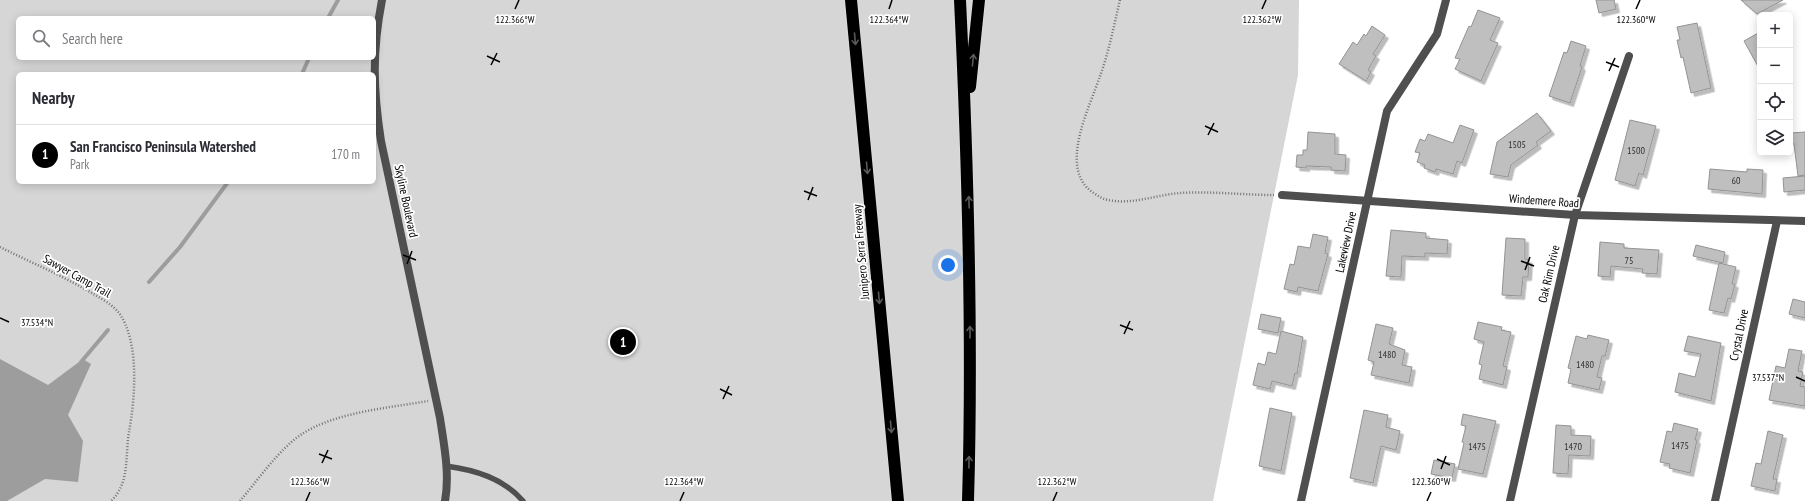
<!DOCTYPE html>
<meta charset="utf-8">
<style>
body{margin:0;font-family:"PT Sans Narrow",sans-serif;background:#f2f2f3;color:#2b2b33}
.controls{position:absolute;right:12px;top:12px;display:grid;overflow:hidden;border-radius:6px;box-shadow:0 2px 10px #0003}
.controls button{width:36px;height:36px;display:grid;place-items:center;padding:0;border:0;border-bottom:1px solid #e1e1e2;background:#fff;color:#2b2b33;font:20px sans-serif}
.you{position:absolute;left:948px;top:265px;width:14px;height:14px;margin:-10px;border:3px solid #fff;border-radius:50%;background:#1a73e8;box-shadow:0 0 0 6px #1a73e833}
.badge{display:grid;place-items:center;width:26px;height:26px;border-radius:50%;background:#000;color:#fff;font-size:13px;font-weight:700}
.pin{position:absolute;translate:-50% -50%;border:2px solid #fff;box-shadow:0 1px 4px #0006}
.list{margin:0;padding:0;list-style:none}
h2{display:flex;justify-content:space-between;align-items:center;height:52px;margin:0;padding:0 16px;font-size:17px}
h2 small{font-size:13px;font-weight:400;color:#7c7c81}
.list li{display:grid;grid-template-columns:26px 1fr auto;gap:12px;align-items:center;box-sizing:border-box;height:60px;padding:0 16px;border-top:1px solid #e1e1e2}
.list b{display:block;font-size:15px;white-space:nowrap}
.list p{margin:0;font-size:13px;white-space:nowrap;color:#7c7c81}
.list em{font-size:13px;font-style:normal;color:#7c7c81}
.icon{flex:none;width:22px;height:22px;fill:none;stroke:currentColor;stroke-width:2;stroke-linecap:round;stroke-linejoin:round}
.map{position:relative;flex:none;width:1805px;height:501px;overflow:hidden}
.search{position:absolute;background:#fff;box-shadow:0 2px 10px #0003;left:16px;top:16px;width:360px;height:44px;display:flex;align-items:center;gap:10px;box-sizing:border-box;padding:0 14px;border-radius:6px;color:#7c7c81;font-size:15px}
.panel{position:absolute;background:#fff;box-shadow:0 2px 10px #0003;left:16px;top:72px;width:360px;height:112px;border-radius:6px}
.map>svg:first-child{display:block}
.green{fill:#d6d6d6;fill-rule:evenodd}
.water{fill:#9d9d9d}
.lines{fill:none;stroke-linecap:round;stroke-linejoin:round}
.stream{stroke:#9d9d9d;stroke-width:4}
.building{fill:#bfbfbf;stroke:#939393;filter:url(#shadow)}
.motorway-casing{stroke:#dbdbdb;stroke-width:14}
.path{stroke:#717171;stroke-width:2.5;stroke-dasharray:1 2;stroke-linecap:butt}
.service{stroke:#4f4f4f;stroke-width:5.5}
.minor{stroke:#4f4f4f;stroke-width:8}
.tertiary{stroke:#4f4f4f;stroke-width:8}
.motorway{stroke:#000;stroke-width:12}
.oneway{stroke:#595959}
.ticks{fill:none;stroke:#000;stroke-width:1.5}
.labels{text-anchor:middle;stroke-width:3.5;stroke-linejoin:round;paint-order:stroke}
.number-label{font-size:10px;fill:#303030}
.street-label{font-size:12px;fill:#000;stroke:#fff}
.ticks-label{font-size:10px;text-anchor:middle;fill:#000;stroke:#fff;stroke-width:3.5;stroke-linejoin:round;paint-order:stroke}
</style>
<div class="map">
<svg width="1805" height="501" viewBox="0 0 1805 501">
<defs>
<filter id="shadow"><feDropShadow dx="3.5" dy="3.5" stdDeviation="0" flood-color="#0004"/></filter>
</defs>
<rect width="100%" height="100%" fill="#fff"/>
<path class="green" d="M0 0H1299L1298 75 1213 501H0ZM18 18H374V58H18ZM18 74H374V182H18Z"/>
<polygon class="water" points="0,359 48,385 83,359 91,364 68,415 83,441 78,482 45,479 7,501 0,501"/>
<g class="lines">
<g class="stream">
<polyline points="328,18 338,0"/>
<polyline points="302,74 309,58"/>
<polyline points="149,282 180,247 228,182"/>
<polyline points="81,362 108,330"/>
</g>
</g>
<g class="building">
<polygon points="1596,0 1614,0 1616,9 1599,13"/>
<polygon points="1741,0 1783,0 1757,14"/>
<polygon points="1478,10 1500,18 1490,40 1498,43 1481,81 1455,69 1460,59 1455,58 1469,26 1471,27"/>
<polygon points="1697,23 1711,88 1691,93 1683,57 1681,58 1677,40 1680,40 1677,27"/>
<polygon points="1372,26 1385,35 1373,54 1376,56 1368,70 1371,72 1366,81 1339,64 1353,42 1357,45 1364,34 1366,36"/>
<polygon points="1760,32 1760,70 1744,41"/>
<polygon points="1571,41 1586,46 1580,66 1582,67 1570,103 1549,96 1564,52 1567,53"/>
<polygon points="1537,113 1551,131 1536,142 1538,145 1511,165 1508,177 1490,174 1497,142"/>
<polygon points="1630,120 1656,126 1643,175 1639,173 1635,186 1615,180"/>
<polygon points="1460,125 1474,130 1462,163 1457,161 1453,174 1436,169 1435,172 1424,168 1425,165 1417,162 1420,153 1415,152 1420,139 1425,141 1428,134 1453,143"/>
<polygon points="1308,132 1335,134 1335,154 1346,155 1345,171 1331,170 1331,167 1306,166 1306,168 1296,167 1297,155 1303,155 1303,150 1307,150"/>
<polygon points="1805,132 1805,175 1798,176 1794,144 1792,144 1791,133"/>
<polygon points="1710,169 1747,172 1747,169 1763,170 1762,194 1708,189"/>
<polygon points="1805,176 1805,190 1784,192 1783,178"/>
<polygon points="1391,230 1426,233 1426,238 1448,240 1447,254 1425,253 1425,257 1402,256 1401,277 1386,276"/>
<polygon points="1313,234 1328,237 1325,253 1328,254 1318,291 1298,287 1297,292 1284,289 1290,264 1294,265 1298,246 1310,248"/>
<polygon points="1506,238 1525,239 1525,259 1529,260 1528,277 1523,277 1521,296 1502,295"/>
<polygon points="1600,242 1624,244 1624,248 1659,250 1657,274 1642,273 1643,269 1611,266 1610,277 1598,276"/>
<polygon points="1696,245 1725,252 1723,263 1693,256"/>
<polygon points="1719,263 1736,267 1732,284 1735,284 1731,299 1728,298 1724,313 1709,310"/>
<polygon points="1793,299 1805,302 1805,318 1789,314"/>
<polygon points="1261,314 1281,318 1278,333 1258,329"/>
<polygon points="1478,322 1502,327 1501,330 1511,332 1503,366 1507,367 1503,385 1479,379 1482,365 1479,364 1484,342 1474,339"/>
<polygon points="1376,324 1393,328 1389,344 1405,350 1402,365 1412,367 1409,383 1371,375 1374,362 1368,360"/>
<polygon points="1281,331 1303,337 1297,374 1295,373 1292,386 1272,381 1270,389 1253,385 1258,363 1265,365 1268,352 1276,354"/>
<polygon points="1588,335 1609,340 1605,356 1602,356 1597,377 1602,378 1599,390 1568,383 1571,369 1568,368 1576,336 1587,339"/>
<polygon points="1688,336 1721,343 1711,401 1675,392 1679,373 1695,377 1701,354 1684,351"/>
<polygon points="1789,349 1802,351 1798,371 1803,372 1800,386 1805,387 1805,406 1769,400 1776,366 1785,368"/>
<polygon points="1270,408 1292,413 1281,471 1259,466"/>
<polygon points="1364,410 1388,415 1386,427 1400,431 1396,450 1381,446 1373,483 1350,478"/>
<polygon points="1463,414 1496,421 1483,474 1458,469 1464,443 1462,442 1466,426 1461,425"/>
<polygon points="1674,423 1698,429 1695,440 1697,440 1690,473 1669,468 1670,464 1660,462 1667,431 1672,432"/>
<polygon points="1556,425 1571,426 1571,435 1591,436 1590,456 1569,455 1568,474 1553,473"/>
<polygon points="1768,431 1783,435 1773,479 1777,479 1775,491 1751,486 1756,463 1761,464"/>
<polygon points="1434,460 1455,464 1452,478 1431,474"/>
</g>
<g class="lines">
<g class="motorway-casing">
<g id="motorway">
<polyline points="851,0 898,501"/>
<path d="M960 0C968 167 973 334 968 501"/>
<polyline points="970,87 979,0"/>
</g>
</g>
<g class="path">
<path d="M1120 0C1114 25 1109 52 1100 76 1090 107 1058 167 1092 192 1097 195 1102 199 1108 200 1132 205 1156 195 1180 193 1211 191 1243 195 1274 195"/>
<path d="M0 247C30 262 61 275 90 292 100 298 112 304 119 313 140 342 135 399 129 432 125 456 130 483 111 501"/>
<path d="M240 501C257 481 280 448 302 434 336 412 388 408 428 401"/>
</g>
<path class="service" d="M446 466C475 470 503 478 523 501"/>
<g class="minor">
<polyline points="1282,195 1575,215 1805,221"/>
<polyline points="1301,501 1387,111 1437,34 1446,0"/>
<polyline points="1510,501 1575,215 1629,56"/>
<polyline points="1715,501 1777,221"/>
</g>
<path class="tertiary" d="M382 0C372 51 373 90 381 141L440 418C444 445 450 474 445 501"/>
<use href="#motorway" class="motorway"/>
</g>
<defs><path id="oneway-shaft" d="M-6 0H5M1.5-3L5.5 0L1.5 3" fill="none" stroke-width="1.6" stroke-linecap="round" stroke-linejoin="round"/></defs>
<g class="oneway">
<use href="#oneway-shaft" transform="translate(855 39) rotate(85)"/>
<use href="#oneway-shaft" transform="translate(973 60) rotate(-84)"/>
<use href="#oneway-shaft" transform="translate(867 168) rotate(85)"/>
<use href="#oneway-shaft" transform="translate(969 202) rotate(-92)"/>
<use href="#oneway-shaft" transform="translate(879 298) rotate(85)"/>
<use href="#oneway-shaft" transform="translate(970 332) rotate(-90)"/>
<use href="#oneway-shaft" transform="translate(891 427) rotate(85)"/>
<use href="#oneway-shaft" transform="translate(969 462) rotate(-89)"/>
</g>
<path class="ticks" d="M515 9 519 0M889 9 892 0M1262 9 1266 0M1636 9 1640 0M487 56 500 62M1606 62 1619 67M491 65 497 53M1609 71 1615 58M1205 126 1218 132M1208 135 1214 123M804 191 817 196M808 200 813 187M403 255 416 260M1521 261 1534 266M407 264 412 251M1525 270 1530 257M0 318 9 322M1120 325 1133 330M1124 334 1130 321M1796 377 1805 381M720 389 732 395M723 399 729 386M319 454 332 459M1437 459 1450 465M322 463 328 450M1441 469 1446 456M306 501 310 492M680 501 684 492M1053 501 1057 492M1427 501 1431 492"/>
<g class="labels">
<g class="number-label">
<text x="1517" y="148">1505</text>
<text x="1636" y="154">1500</text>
<text x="1736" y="184">60</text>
<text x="1629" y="264">75</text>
<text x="1387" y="358">1480</text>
<text x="1585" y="368">1480</text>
<text x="1680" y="449">1475</text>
<text x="1477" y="450">1475</text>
<text x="1573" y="450">1470</text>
</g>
<g class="street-label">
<text transform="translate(406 201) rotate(78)" y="4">Skyline Boulevard</text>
<text transform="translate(1544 201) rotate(4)" y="4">Windemere Road</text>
<text transform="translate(1346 242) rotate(-78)" y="4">Lakeview Drive</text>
<text transform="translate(861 252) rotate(-95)" y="4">Junipero Serra Freeway</text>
<text transform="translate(1549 274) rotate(-77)" y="4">Oak Rim Drive</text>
<text transform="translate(77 276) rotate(29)" y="4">Sawyer Camp Trail</text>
<text transform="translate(1739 335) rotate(-78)" y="4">Crystal Drive</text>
</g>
</g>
<g class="ticks-label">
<text x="515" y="23">122.366°W</text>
<text x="889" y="23">122.364°W</text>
<text x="1262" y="23">122.362°W</text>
<text x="1636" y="23">122.360°W</text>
<text x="37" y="326">37.534°N</text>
<text x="1768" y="381">37.537°N</text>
<text x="310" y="485">122.366°W</text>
<text x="684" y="485">122.364°W</text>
<text x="1057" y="485">122.362°W</text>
<text x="1431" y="485">122.360°W</text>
</g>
</svg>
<div class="controls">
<button>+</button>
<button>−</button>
<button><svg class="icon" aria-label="locate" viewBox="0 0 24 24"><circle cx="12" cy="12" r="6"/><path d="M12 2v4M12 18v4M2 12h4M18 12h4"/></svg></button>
<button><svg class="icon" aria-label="layers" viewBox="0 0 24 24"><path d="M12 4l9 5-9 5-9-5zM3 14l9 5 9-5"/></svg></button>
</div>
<div class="you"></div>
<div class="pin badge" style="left:623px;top:342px">1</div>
<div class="search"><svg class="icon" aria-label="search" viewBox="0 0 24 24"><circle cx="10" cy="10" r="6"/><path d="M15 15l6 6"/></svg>Search here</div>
<section class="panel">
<h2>Nearby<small></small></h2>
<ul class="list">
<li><span class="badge">1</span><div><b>San Francisco Peninsula Watershed</b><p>Park</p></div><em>170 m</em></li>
</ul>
</section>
</div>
